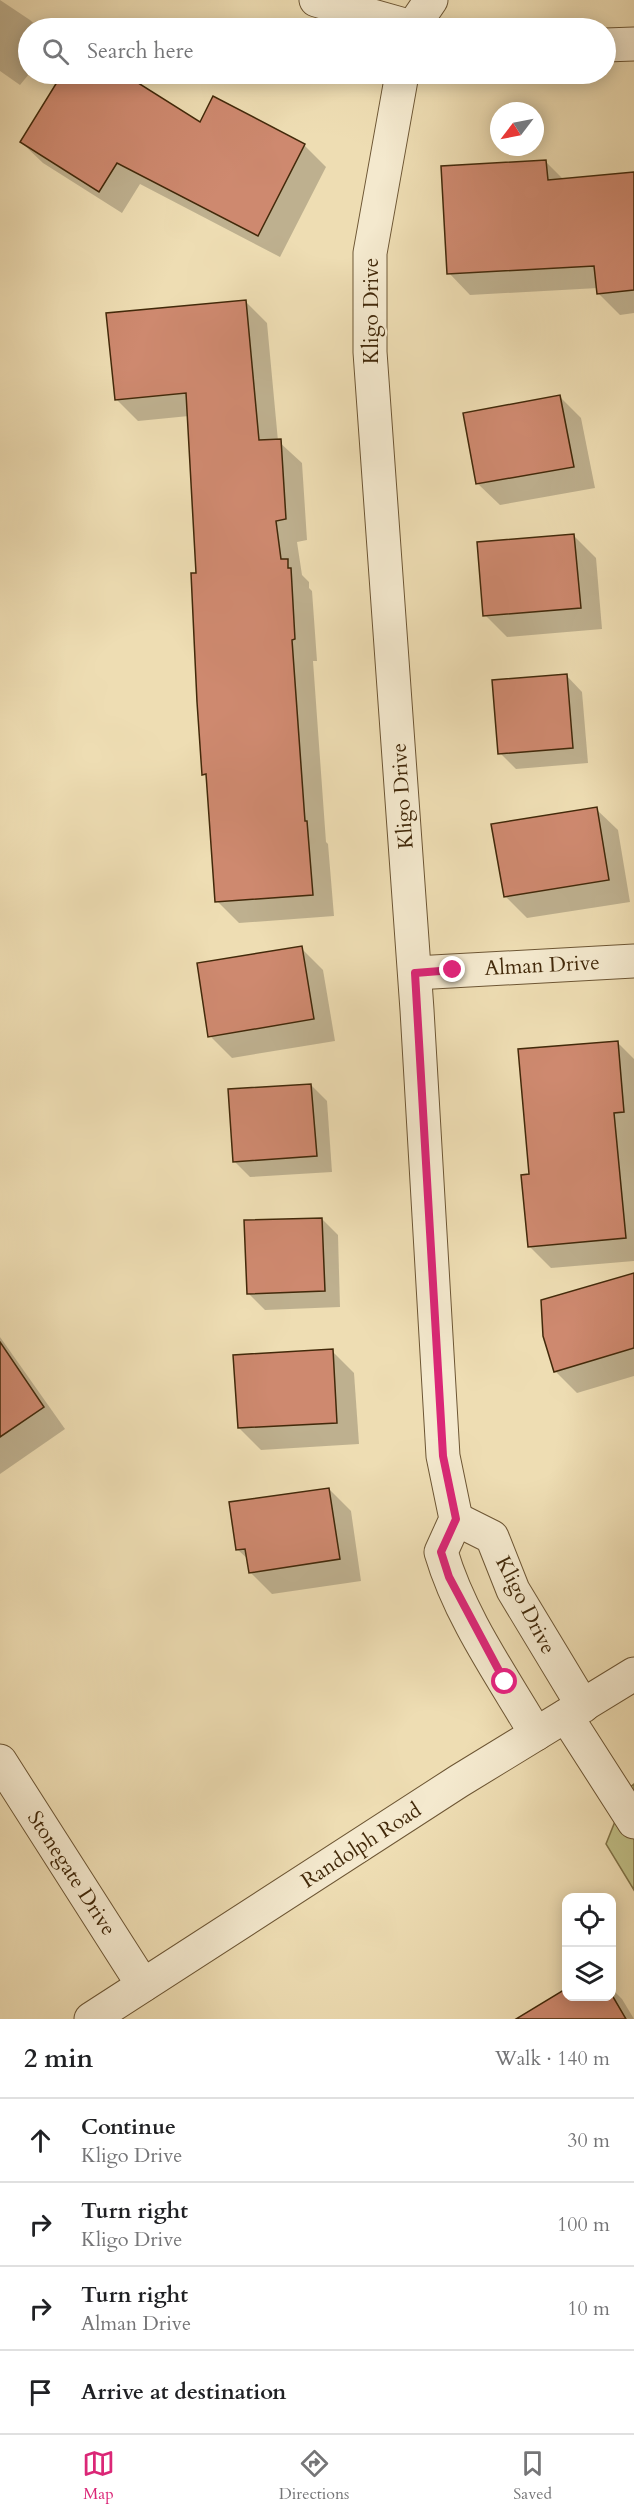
<!DOCTYPE html>
<meta charset="utf-8">
<style>
body{margin:0;font-family:Cardo,serif;background:#f2f2f2;color:#202124}
.controls{position:absolute;right:18px;bottom:18px;display:grid;overflow:hidden;border-radius:12px;box-shadow:0 3px 15px #0003}
.controls button{width:54px;height:54px;display:grid;place-items:center;padding:0;border:0;border-bottom:2px solid #e0e0e0;background:#fff;color:#202124;font:30px sans-serif}
.compass{position:absolute;left:490px;top:102px;width:54px;height:54px;border-radius:50%;background:#fff;box-shadow:0 3px 15px #0003;rotate:238deg}
.stop{position:absolute;width:18px;height:18px;margin:-14px;border:4px solid #db2777;border-radius:50%;background:#fff}
.stop.end{background:#db2777;border-color:#fff;box-shadow:0 2px 6px #0008}
.list{margin:0;padding:0;list-style:none}
h2{display:flex;justify-content:space-between;align-items:center;height:78px;margin:0;padding:0 24px;font-size:26px}
h2 small{font-size:20px;font-weight:400;color:#757577}
.list li{display:grid;grid-template-columns:39px 1fr auto;gap:18px;align-items:center;box-sizing:border-box;height:84px;padding:0 24px;border-top:2px solid #e0e0e0}
.list b{display:block;font-size:22px;white-space:nowrap}
.list p{margin:0;font-size:20px;white-space:nowrap;color:#757577}
.list em{font-size:20px;font-style:normal;color:#757577}
.icon{flex:none;width:33px;height:33px;fill:none;stroke:currentColor;stroke-width:2;stroke-linecap:round;stroke-linejoin:round}
.map{position:relative;flex:none;width:634px;height:2019px;overflow:hidden}
.search{position:absolute;background:#fff;box-shadow:0 3px 15px #0003;left:18px;right:18px;top:18px;height:66px;display:flex;align-items:center;gap:15px;box-sizing:border-box;padding:0 21px;border-radius:33px;color:#757577;font-size:22px}
.sheet{height:414px;background:#fff}
nav{display:flex;justify-content:space-around;align-items:center;box-sizing:border-box;height:84px;border-top:2px solid #e0e0e0;background:#fff;font-size:16px;color:#757577}
nav a{display:grid;justify-items:center;gap:3px}
nav .on{color:#db2777}
.map>svg:first-child{display:block}
.green{fill:#c0bf87;stroke:#817448;stroke-width:1.5}
.shadow{fill:#0003}
.building{fill:#ce896f;stroke:#42290a;stroke-width:1.5}
.lines{fill:none;stroke-linecap:round;stroke-linejoin:round}
.minor-casing{stroke:#6d5634;stroke-width:35}
.tertiary-casing{stroke:#6d5634;stroke-width:35}
.minor{stroke:#f4e9ce;stroke-width:33}
.tertiary{stroke:#f4e9ce;stroke-width:33}
.route{stroke:#db2777;stroke-width:8}
.labels{text-anchor:middle;stroke-width:4.5;stroke-linejoin:round;paint-order:stroke}
.street-label{font-size:21px;fill:#42290a;stroke:#f4e9ce}
</style>
<div class="map">
<svg width="634" height="2019" viewBox="0 0 634 2019">
<rect width="100%" height="100%" fill="#eeddb3"/>
<filter id="stains"><feTurbulence type="fractalNoise" baseFrequency=".00333" numOctaves="4"/><feColorMatrix values="0 0 0 0 .2 0 0 0 0 .09 0 0 0 0 .02 0 0 0 .5 -.17"/></filter>
<radialGradient id="worn" r=".72"><stop offset=".6" stop-color="#630" stop-opacity="0"/><stop offset="1" stop-color="#630" stop-opacity=".3"/></radialGradient>
<polygon class="green" points="634,1784 634,1890 606,1844 628,1789"/>
<g class="shadow">
<polygon points="0,0 30,20 39,28 28,28 29,74 20,85 0,71"/>
<polygon points="64,74 121,74 201,124 214,98 304,145 326,167 280,257 140,184 122,213 43,163 21,142"/>
<polygon points="546,162 564,180 634,173 634,313 620,315 598,293 598,288 470,295 449,273"/>
<polygon points="245,301 267,323 278,441 302,463 307,540 297,542 302,575 309,582 309,588 312,591 317,661 313,661 326,842 328,844 334,916 239,923 217,901 208,778 204,774 197,575 189,416 138,421 116,399"/>
<polygon points="560,397 581,418 595,488 500,505 478,484"/>
<polygon points="574,536 596,558 602,629 507,637 485,615"/>
<polygon points="566,675 582,692 588,763 516,769 500,753"/>
<polygon points="596,809 618,830 630,902 527,918 505,896"/>
<polygon points="301,948 323,970 335,1041 232,1058 210,1036"/>
<polygon points="617,1042 634,1059 634,1261 551,1268 529,1246 531,1175"/>
<polygon points="311,1085 327,1101 332,1172 250,1177 234,1161"/>
<polygon points="322,1219 338,1235 340,1307 265,1310 249,1294"/>
<polygon points="634,1279 634,1376 577,1393 555,1371"/>
<polygon points="0,1337 65,1429 0,1474"/>
<polygon points="332,1351 354,1373 359,1444 261,1450 239,1428"/>
<polygon points="329,1489 351,1511 361,1581 272,1594 250,1572 249,1560 238,1550"/>
<polygon points="612,1989 622,1999 634,2019 519,2019 566,1996 612,1996"/>
</g>
<g class="building">
<polygon points="62,74 124,74 200,122 213,96 305,144 258,236 117,163 99,192 20,142"/>
<polygon points="546,160 548,180 634,172 634,290 597,294 594,266 447,274 441,166"/>
<polygon points="246,300 259,440 281,439 286,519 276,521 281,559 288,559 288,568 291,568 295,639 292,640 305,821 307,821 313,895 215,902 206,774 202,775 197,702 191,573 196,573 186,393 115,400 106,313"/>
<polygon points="560,395 574,467 476,484 463,413"/>
<polygon points="574,534 581,608 483,616 477,542"/>
<polygon points="567,674 573,748 498,754 492,680"/>
<polygon points="597,807 609,880 504,897 491,824"/>
<polygon points="302,946 314,1019 208,1037 197,963"/>
<polygon points="618,1041 624,1112 614,1113 626,1238 528,1247 521,1175 529,1174 518,1049"/>
<polygon points="311,1084 317,1156 233,1162 228,1089"/>
<polygon points="322,1218 325,1291 247,1294 244,1220"/>
<polygon points="634,1273 634,1348 554,1372 543,1336 541,1300"/>
<polygon points="0,1342 44,1407 0,1437"/>
<polygon points="333,1349 337,1423 238,1428 233,1355"/>
<polygon points="329,1488 340,1559 249,1573 245,1549 236,1550 229,1502"/>
<polygon points="567,1988 567,1996 612,1996 612,1995 626,2019 516,2019"/>
</g>
<g class="lines">
<g class="minor-casing">
<g id="minor">
<polyline points="316,0 415,28"/>
<polyline points="412,28 431,0"/>
<polyline points="606,45 634,44"/>
<path d="M402 74 370 253V352L417 1010 443 1456 456 1519 441 1552C460 1617 502 1676 536 1734"/>
<polyline points="415,973 634,961"/>
<polyline points="456,1519 492,1537 513,1590 583,1706"/>
<polyline points="566,1716 634,1822"/>
<polyline points="0,1761 143,1985"/>
</g>
</g>
<g class="tertiary-casing">
<polyline id="tertiary" points="91,2019 459,1781 634,1674"/>
</g>
<use href="#minor" class="minor"/>
<use href="#tertiary" class="tertiary"/>
</g>
<g class="lines">
<polyline class="route" points="453,970 415,973 443,1456 456,1519 441,1552 449,1577 505,1682"/>
</g>
<g class="labels">
<g class="street-label">
<text transform="translate(371 311) rotate(-90)" y="7">Kligo Drive</text>
<text transform="translate(402 796) rotate(-94)" y="7">Kligo Drive</text>
<text transform="translate(542 965) rotate(-3)" y="7">Alman Drive</text>
<text transform="translate(526 1605) rotate(63)" y="7">Kligo Drive</text>
<text transform="translate(361 1845) rotate(-33)" y="7">Randolph Road</text>
<text transform="translate(72 1873) rotate(57)" y="7">Stonegate Drive</text>
</g>
</g>
<rect width="100%" height="100%" filter="url(#stains)"/>
<rect width="100%" height="100%" fill="url(#worn)"/>
</svg>
<div class="controls">
<button><svg class="icon" aria-label="locate" viewBox="0 0 24 24"><circle cx="12" cy="12" r="6"/><path d="M12 2v4M12 18v4M2 12h4M18 12h4"/></svg></button>
<button><svg class="icon" aria-label="layers" viewBox="0 0 24 24"><path d="M12 4l9 5-9 5-9-5zM3 14l9 5 9-5"/></svg></button>
</div>
<svg class="compass" viewBox="-18 -18 36 36"><path d="M0-13l5 13h-10z" fill="#e53935"/><path d="M0 13l5-13h-10z" fill="#757577"/></svg>
<div class="stop" style="left:505px;top:1682px"></div>
<div class="stop end" style="left:453px;top:970px"></div>
<div class="search"><svg class="icon" aria-label="search" viewBox="0 0 24 24"><circle cx="10" cy="10" r="6"/><path d="M15 15l6 6"/></svg>Search here</div>
</div>
<section class="sheet">
<h2>2 min<small>Walk · 140 m</small></h2>
<ul class="list">
<li><svg class="icon" aria-label="ahead" viewBox="0 0 24 24"><path d="M12 20V5M6 11l6-6 6 6"/></svg><div><b>Continue</b><p>Kligo Drive</p></div><em>30 m</em></li>
<li><svg class="icon" aria-label="right" viewBox="0 0 24 24"><path d="M7 20v-9h11M14 6l5 5-5 5"/></svg><div><b>Turn right</b><p>Kligo Drive</p></div><em>100 m</em></li>
<li><svg class="icon" aria-label="right" viewBox="0 0 24 24"><path d="M7 20v-9h11M14 6l5 5-5 5"/></svg><div><b>Turn right</b><p>Alman Drive</p></div><em>10 m</em></li>
<li><svg class="icon" aria-label="arrive" viewBox="0 0 24 24"><path d="M6 21V4h12l-3 4 3 4H6"/></svg><div><b>Arrive at destination</b></div></li>
</ul>
</section>
<nav>
<a class="on"><svg class="icon" aria-label="map" viewBox="0 0 24 24"><path d="M3 6l6-2 6 2 6-2v14l-6 2-6-2-6 2zM9 4v14M15 6v14"/></svg>Map</a>
<a><svg class="icon" aria-label="directions" viewBox="0 0 24 24"><path d="M12 3l9 9-9 9-9-9zM9 14v-3h6M13 9l2 2-2 2"/></svg>Directions</a>
<a><svg class="icon" aria-label="saved" viewBox="0 0 24 24"><path d="M7 4h10v16l-5-4-5 4z"/></svg>Saved</a>
</nav>
